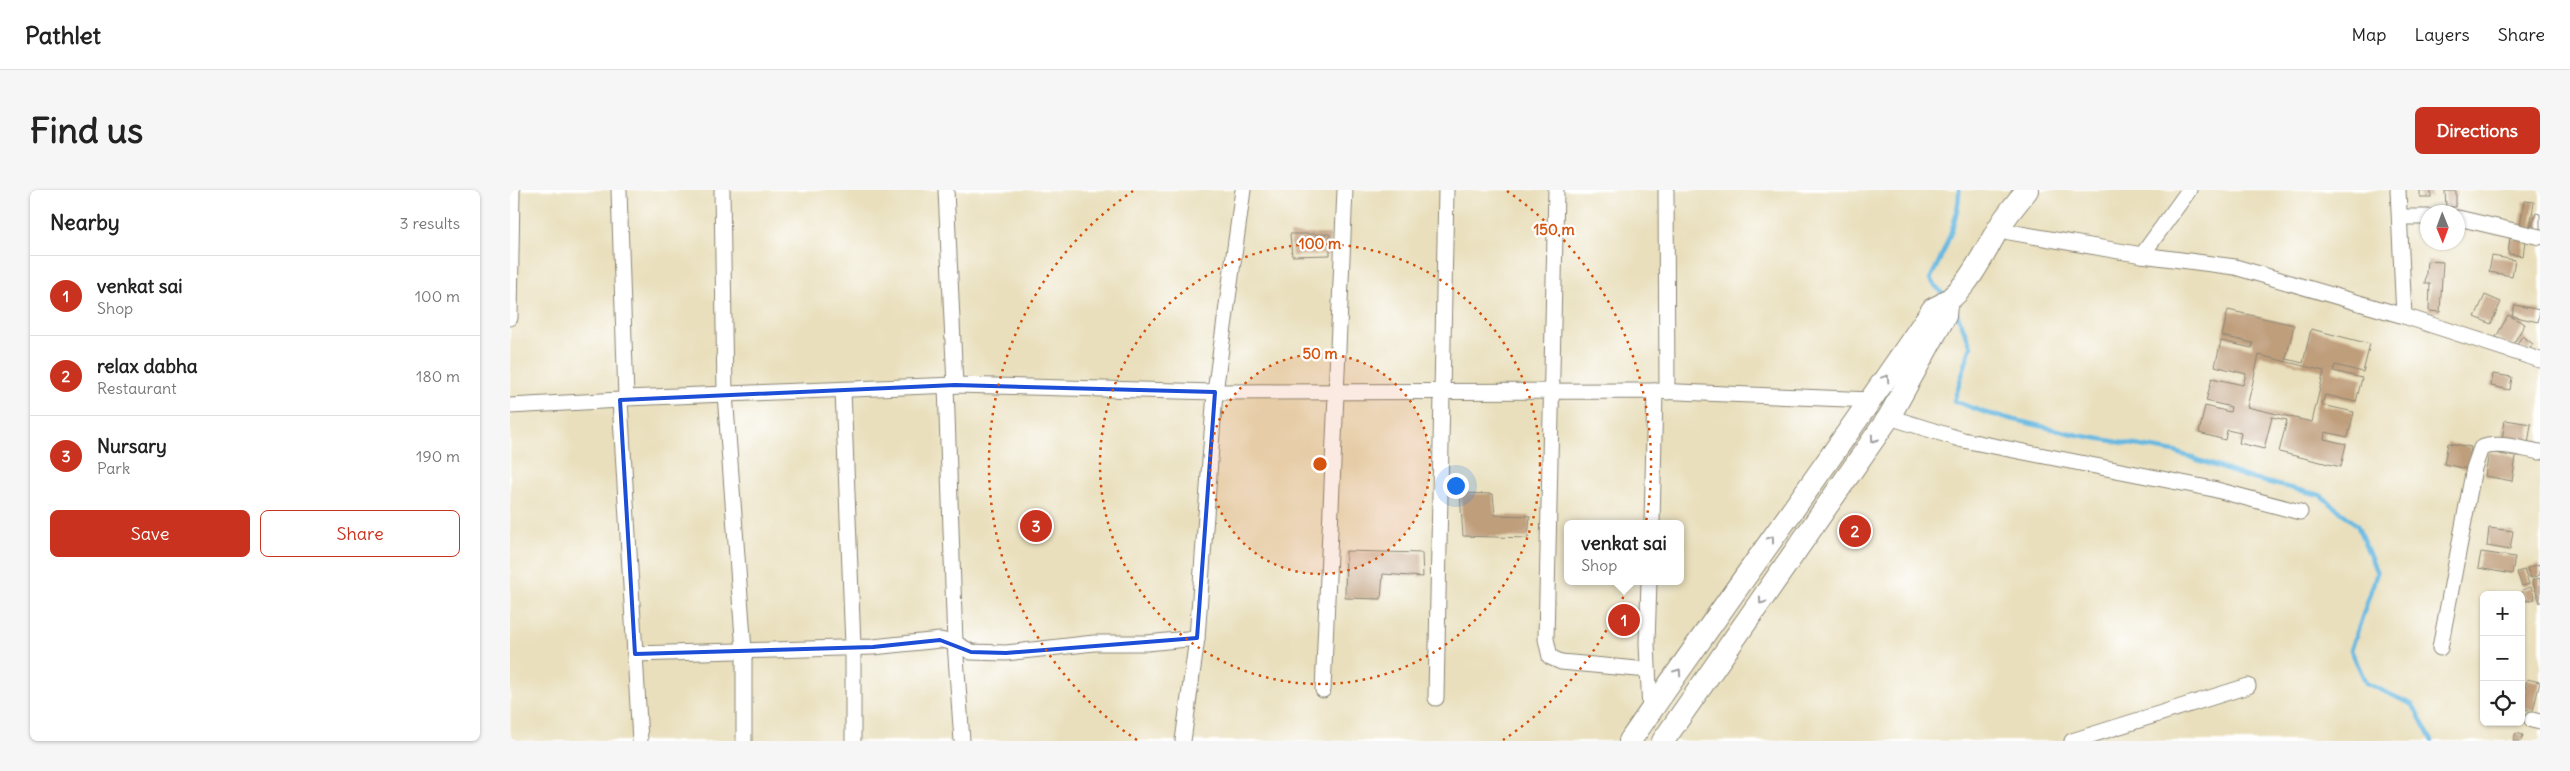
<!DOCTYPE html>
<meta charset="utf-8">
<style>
body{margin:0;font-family:Delius,sans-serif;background:#f6f6f6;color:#222}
.controls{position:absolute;right:15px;bottom:15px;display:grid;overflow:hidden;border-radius:8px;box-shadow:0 1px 4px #0004}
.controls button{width:45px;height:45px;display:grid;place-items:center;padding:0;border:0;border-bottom:1px solid #e0e0e0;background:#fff;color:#222;font:25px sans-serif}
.compass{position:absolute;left:1910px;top:15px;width:45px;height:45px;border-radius:50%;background:#fff;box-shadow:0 1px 4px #0004;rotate:179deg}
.you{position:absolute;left:945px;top:295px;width:18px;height:18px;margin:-12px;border:4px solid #fff;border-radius:50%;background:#1a73e8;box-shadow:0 0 0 8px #1a73e833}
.badge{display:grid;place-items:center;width:32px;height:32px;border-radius:50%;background:#c8321e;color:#fff;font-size:16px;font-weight:700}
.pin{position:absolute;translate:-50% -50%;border:2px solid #fff;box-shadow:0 1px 5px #0006}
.popup{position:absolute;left:1054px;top:330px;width:120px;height:65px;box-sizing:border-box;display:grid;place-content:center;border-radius:8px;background:#fff;filter:drop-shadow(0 1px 4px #0005);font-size:16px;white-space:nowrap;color:#767676}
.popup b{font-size:19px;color:#222}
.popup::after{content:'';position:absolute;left:50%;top:100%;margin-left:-10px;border:10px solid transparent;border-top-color:#fff}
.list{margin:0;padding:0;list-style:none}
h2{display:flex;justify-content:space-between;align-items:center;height:65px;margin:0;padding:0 20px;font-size:21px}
h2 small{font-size:16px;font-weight:400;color:#767676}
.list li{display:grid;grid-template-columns:32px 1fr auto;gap:15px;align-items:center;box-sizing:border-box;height:80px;padding:0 20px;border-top:1px solid #e0e0e0}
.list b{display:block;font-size:19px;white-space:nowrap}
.list p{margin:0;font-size:16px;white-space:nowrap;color:#767676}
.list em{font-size:16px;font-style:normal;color:#767676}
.actions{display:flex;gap:10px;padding:15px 20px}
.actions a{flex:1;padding:11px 0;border:1px solid #c8321e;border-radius:8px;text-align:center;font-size:18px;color:#c8321e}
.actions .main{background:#c8321e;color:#fff}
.icon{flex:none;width:28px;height:28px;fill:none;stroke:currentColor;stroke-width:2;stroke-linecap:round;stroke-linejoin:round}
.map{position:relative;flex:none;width:2030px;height:551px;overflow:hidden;border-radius:8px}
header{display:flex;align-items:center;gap:30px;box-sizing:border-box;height:70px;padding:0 25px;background:#fff;border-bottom:1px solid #e0e0e0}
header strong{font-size:24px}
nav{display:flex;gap:28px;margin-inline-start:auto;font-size:18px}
.intro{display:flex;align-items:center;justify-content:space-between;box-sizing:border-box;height:120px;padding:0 30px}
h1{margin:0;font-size:35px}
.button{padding:12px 22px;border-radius:8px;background:#c8321e;color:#fff;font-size:18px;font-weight:700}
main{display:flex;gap:30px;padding:0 30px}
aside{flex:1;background:#fff;border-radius:8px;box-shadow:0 1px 4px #0004}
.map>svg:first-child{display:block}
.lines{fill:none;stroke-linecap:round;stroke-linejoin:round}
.stream{stroke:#65b8e1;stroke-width:4.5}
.building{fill:#bf9e7c;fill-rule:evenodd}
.street-casing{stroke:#8a8574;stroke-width:17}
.secondary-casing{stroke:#8a8574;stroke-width:24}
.street{stroke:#fff;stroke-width:15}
.secondary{stroke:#fff;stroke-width:22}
.oneway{stroke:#a0a0a0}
.marked{fill:none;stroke:#1d4ed8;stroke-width:4;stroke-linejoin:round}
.ring{fill:none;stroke:#d5540f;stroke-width:2.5;stroke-dasharray:2.5 5}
.centre{fill:#d5540f;stroke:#fff;stroke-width:2.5}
.ring-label{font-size:15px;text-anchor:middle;font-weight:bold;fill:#d5540f;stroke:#fff;stroke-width:4.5;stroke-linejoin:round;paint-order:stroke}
</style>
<header>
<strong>Pathlet</strong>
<nav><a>Map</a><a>Layers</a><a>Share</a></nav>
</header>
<div class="intro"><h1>Find us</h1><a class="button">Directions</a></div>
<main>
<aside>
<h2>Nearby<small>3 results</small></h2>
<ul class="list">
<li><span class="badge">1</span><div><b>venkat sai</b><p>Shop</p></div><em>100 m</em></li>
<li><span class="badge">2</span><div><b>relax dabha</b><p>Restaurant</p></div><em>180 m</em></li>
<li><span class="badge">3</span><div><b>Nursary</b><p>Park</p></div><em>190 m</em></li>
</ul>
<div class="actions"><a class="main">Save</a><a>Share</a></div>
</aside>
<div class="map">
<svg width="2030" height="551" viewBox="0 0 2030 551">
<rect width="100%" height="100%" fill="#fff"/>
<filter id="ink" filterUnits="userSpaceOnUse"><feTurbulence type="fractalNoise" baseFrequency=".02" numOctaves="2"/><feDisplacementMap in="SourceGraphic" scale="10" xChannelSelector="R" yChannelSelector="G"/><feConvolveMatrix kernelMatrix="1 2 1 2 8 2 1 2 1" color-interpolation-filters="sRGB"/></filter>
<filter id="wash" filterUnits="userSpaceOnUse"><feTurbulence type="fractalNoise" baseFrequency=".0096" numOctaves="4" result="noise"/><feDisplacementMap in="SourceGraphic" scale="20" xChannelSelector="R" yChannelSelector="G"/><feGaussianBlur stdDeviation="1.12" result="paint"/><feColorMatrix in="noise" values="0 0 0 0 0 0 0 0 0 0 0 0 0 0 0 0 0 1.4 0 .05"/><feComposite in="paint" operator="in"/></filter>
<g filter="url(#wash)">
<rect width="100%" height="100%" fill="#e9dfbc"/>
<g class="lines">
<g class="stream">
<path d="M1434 106 1420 89C1433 65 1450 27 1449 0"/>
<polyline points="1444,117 1461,156 1444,211 1476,223 1568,245 1665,262 1743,289 1810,305 1847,335 1867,383 1841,460 1856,493 1903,515 1922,551"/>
</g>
</g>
<g id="blocks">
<g class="building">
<rect x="1910" y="0" width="11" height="7"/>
<polygon points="1935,1 1946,1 1946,17 1936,17"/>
<polygon points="2014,11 2024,12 2020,38 2010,37"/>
<polygon points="2026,23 2030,24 2030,39 2021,39"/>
<polygon points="780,44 820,44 820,65 782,66"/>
<polygon points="2000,48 2015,50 2013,66 1998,64"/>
<polygon points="1982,66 2005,70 2002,86 1979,82"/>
<polygon points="1917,71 1933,72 1930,122 1919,121 1920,94 1915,94"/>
<polygon points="1975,105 1991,112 1981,134 1965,127"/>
<polygon points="2005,115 2030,120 2028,132 2002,126"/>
<path d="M1718 120 1784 135 1776 169 1793 173 1801 139 1860 154 1853 182 1825 175 1823 181 1852 188 1846 212 1815 205 1812 215 1844 222 1838 247 1815 242 1814 249 1836 254 1831 277 1769 262 1777 230 1762 227 1754 259 1729 253 1731 243 1717 240 1715 250 1689 243 1695 216 1720 222 1721 217 1696 211 1702 188 1733 195 1736 184 1705 176 1711 151 1742 158 1743 153 1712 146ZM1749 165 1814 181 1802 232 1737 217Z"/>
<polygon points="1998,125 2015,134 2002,156 1986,147"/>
<polygon points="2012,146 2023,154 2018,161 2007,154"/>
<polygon points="1983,184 2002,187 2000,200 1981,196"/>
<polygon points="1995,230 2021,234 2018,255 1992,250"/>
<polygon points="1938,253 1961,257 1957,279 1934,274"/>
<polygon points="1979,262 2006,267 2002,291 1975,286"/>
<polygon points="950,303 983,304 985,325 1020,326 1018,348 953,346"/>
<polygon points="1979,338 2003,341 2000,360 1977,356"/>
<polygon points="836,361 912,363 913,387 873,384 871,409 835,408"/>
<polygon points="1971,362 2005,367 2002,384 1968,378"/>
<polygon points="2030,374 2030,385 2021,388 2017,378"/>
<polygon points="2014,380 2019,394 2012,396 2007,382"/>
<polygon points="2030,388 2030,413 2022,390"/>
<polygon points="2021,397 2025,409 2016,411 2012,400"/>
<polygon points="2017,489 2030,492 2023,521 2011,518"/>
<polygon points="2006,543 2013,545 2011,551 2003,551"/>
</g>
</g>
</g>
<g filter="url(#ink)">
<use href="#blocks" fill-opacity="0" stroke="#8a8574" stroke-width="1"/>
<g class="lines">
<g class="street-casing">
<g id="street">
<polyline points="109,0 116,208"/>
<polyline points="212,0 215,204 234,461 234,551"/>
<polyline points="436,0 445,195"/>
<polyline points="1046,0 1036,449 1040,467 1051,472 1138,480"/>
<polyline points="1156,0 1157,202"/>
<polyline points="1888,0 1894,126"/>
<polyline points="1890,27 1918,27"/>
<polyline points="1948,28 2030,47"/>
<polyline points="1488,40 1632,65 1725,77 1894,126 2030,170"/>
<polyline points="1632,65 1679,0"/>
<polyline points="0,128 2,0"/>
<polyline points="436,196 445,453 452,551"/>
<polyline points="333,200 343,456 343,551"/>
<polyline points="110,210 125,464 363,457 430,450 445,453 461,462 496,463 584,453 637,453 687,448"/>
<polyline points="0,216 110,210 116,208 445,195 705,202 1145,201 1361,210"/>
<polyline points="1379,227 1453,250 1703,299 1790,322"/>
<polyline points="1142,334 1145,201"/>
<polyline points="1139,391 1137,453 1140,522"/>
<path d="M1930 458 1964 278 1971 258C1988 251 2012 259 2030 262"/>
<polyline points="125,464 130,551"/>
<polyline points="813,500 835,0"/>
<polyline points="926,508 936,0"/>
<polyline points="2022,530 2030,532"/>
<polyline points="673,551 687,448 705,202 733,0"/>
<polyline points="1562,551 1738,496"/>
</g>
</g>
<g class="secondary-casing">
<g id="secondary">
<path d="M1120 551C1219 406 1325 265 1423 119 1454 107 1471 68 1487 41 1495 26 1507 13 1517 0"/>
<polyline points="1153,551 1379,227 1435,126 1436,114"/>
</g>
</g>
<use href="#street" class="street"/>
<use href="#secondary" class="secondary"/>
</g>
<defs><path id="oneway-chevron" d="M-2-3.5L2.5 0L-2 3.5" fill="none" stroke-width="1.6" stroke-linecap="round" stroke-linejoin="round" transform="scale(1.25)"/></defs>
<g class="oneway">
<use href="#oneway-chevron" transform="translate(1376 188) rotate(-56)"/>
<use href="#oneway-chevron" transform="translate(1364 249) rotate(125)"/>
<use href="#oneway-chevron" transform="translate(1261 349) rotate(-54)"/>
<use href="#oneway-chevron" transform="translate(1252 411) rotate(125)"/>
<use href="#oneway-chevron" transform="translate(1168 482) rotate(-55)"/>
</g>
</g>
<path class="marked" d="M445 195 705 202 687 448 496 463 461 462 430 450 363 457 125 464 110 210Z"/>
<circle cx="810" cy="274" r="110" fill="#d5540f" fill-opacity=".12"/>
<g class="ring">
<circle cx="810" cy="274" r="110"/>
<circle cx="810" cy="274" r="220"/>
<path d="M627 550A331 331 0 0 1 623 1M997 1A331 331 0 0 1 993 550"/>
</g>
<circle cx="810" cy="274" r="8" class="centre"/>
<g class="ring-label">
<text x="1044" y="45">150 m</text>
<text x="810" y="59">100 m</text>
<text x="810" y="169">50 m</text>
</g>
</svg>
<div class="controls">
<button>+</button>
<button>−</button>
<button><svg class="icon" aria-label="locate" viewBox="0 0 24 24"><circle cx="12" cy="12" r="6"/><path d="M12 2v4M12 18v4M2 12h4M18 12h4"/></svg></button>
</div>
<svg class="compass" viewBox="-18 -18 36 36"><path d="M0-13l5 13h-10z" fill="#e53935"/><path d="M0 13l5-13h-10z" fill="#767676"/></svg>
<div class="you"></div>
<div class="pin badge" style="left:1114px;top:430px">1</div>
<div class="popup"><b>venkat sai</b>Shop</div>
<div class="pin badge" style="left:1345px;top:341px">2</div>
<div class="pin badge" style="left:526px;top:336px">3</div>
</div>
</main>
